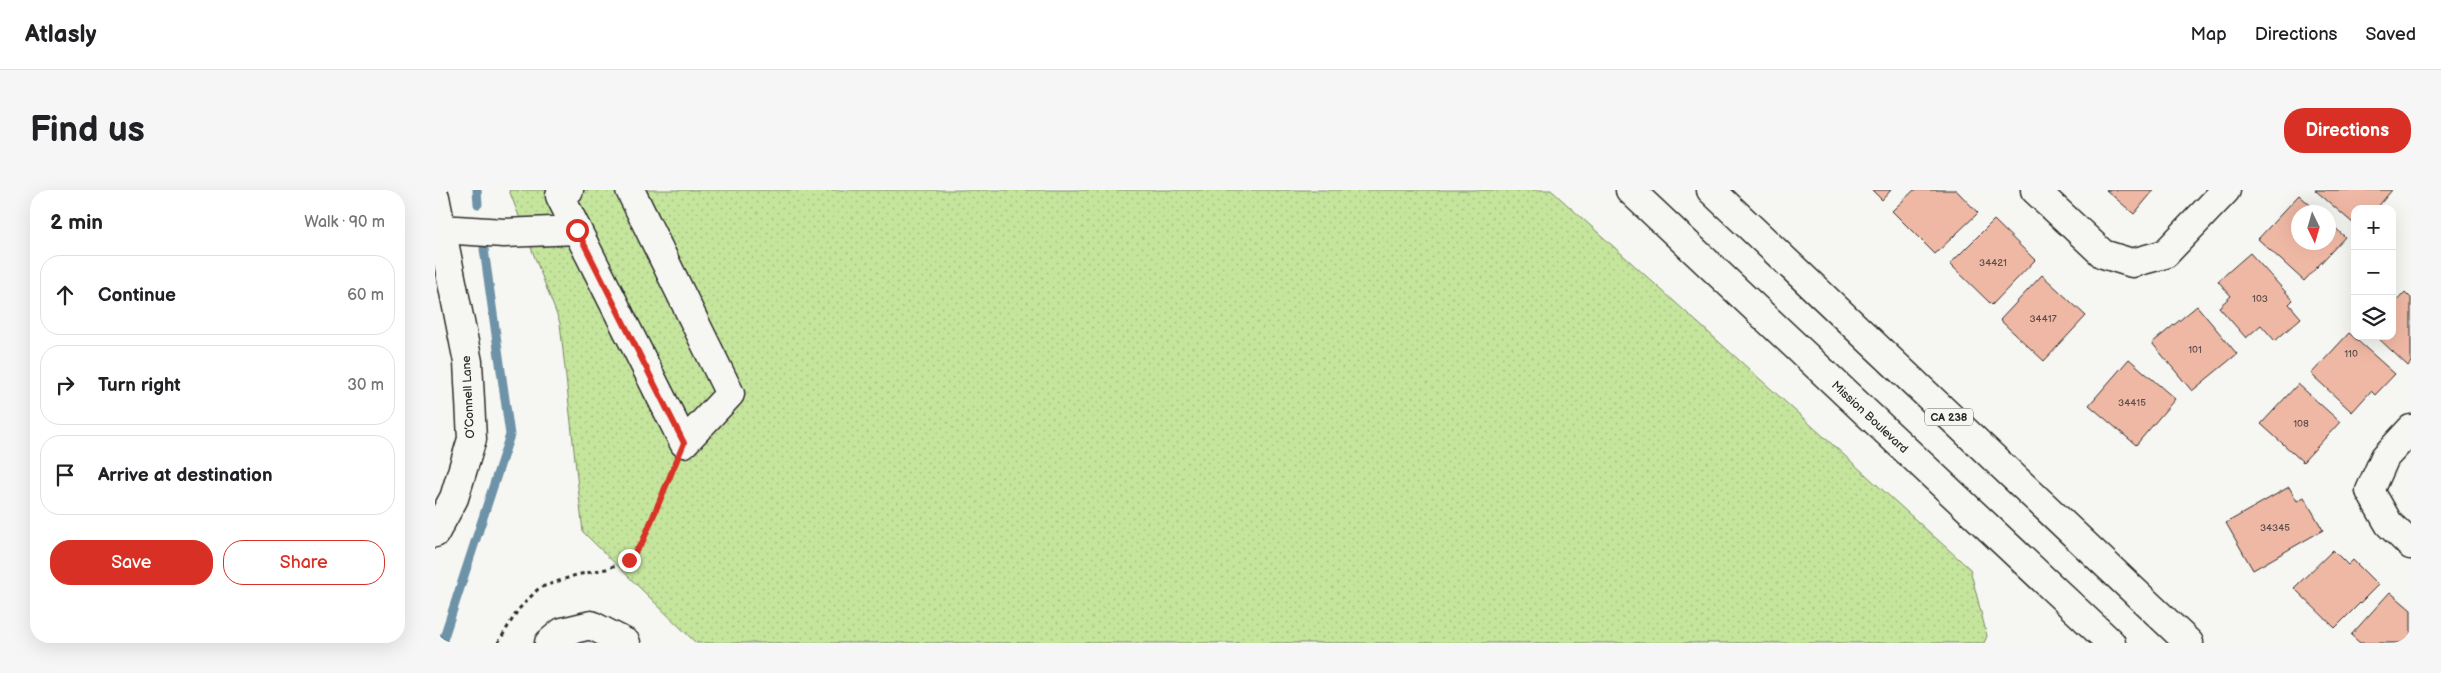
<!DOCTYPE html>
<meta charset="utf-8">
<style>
body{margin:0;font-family:"Balsamiq Sans",sans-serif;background:#f6f6f6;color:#202124}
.controls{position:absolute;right:15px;top:15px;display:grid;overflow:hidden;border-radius:10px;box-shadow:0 5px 20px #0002}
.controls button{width:45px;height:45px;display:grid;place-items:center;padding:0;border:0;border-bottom:1px solid #e0e0e0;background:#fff;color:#202124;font:25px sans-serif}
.compass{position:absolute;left:1856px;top:15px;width:45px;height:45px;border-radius:50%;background:#fff;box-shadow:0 5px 20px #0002;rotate:175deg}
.stop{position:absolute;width:15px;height:15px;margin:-11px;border:4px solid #d93025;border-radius:50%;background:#fff}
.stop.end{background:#d93025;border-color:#fff;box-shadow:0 1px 5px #0008}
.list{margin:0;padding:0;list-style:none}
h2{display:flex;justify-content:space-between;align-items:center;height:65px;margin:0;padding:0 20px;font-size:21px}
h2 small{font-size:16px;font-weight:400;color:#757577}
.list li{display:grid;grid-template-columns:32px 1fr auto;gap:15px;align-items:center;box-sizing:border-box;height:80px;margin:0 10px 10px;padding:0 10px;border:1px solid #e0e0e0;border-radius:20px}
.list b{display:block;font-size:19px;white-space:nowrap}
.list em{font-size:16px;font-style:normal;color:#757577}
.actions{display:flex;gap:10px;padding:15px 20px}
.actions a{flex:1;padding:11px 0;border:1px solid #d93025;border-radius:20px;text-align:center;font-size:18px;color:#d93025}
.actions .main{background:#d93025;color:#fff}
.icon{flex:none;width:28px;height:28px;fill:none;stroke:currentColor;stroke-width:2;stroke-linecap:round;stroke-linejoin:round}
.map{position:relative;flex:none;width:1976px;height:453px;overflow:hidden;border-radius:20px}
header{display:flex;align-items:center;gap:30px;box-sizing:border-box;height:70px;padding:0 25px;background:#fff;border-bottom:1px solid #e0e0e0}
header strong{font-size:24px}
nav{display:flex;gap:28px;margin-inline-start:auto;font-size:18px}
.intro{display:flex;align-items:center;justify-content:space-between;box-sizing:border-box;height:120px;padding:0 30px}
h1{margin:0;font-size:35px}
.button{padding:12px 22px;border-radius:20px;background:#d93025;color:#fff;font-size:18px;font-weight:700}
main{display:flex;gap:30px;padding:0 30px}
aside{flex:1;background:#fff;border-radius:20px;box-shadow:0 5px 20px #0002}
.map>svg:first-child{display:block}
.grass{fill:url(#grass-dots);stroke:#788864}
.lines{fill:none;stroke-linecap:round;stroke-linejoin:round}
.stream{stroke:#6e93a8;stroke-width:9}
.building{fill:#efb8a5;stroke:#2b2b2b}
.minor-casing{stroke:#2b2b2b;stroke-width:31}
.major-casing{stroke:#2b2b2b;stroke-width:31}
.path{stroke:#2b2b2b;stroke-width:3;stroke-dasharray:4 4;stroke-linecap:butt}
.minor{stroke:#f6f6f2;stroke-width:28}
.major{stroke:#f6f6f2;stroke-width:28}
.route{stroke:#d93025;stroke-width:6}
.labels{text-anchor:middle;stroke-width:4;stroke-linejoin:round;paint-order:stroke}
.number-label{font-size:10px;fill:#5c4e4a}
.shield{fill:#f6f6f2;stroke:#686867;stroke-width:1}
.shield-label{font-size:11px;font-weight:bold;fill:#2b2b2b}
.street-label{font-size:12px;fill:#2b2b2b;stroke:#f6f6f2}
</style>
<header>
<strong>Atlasly</strong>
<nav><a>Map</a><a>Directions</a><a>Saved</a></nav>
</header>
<div class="intro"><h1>Find us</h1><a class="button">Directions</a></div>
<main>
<aside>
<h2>2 min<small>Walk · 90 m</small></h2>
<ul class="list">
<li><svg class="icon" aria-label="ahead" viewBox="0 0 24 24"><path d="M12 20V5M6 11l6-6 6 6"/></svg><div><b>Continue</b></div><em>60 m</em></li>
<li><svg class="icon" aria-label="right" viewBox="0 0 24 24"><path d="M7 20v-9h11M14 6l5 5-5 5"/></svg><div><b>Turn right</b></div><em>30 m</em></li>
<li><svg class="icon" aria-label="arrive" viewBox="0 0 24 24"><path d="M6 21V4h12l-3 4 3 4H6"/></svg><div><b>Arrive at destination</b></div></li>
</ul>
<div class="actions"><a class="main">Save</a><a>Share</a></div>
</aside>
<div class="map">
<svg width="1976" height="453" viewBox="0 0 1976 453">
<defs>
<pattern id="grass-dots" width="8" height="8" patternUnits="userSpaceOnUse" patternTransform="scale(1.25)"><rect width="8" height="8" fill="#c5e59d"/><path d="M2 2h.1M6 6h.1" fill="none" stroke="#a9c587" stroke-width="1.8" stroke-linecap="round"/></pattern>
</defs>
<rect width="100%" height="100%" fill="#f6f6f2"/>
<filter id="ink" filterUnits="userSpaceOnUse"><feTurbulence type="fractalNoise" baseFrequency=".02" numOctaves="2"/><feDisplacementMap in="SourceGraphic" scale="10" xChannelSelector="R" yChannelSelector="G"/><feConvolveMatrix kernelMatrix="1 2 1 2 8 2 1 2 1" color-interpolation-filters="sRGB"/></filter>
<g filter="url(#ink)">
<polygon class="grass" points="74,0 1116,0 1535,379 1552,446 1549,453 261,453 148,342 125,133"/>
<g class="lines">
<g class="stream">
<polyline points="42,0 43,14"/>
<polyline points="7,453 75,245 49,59"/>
</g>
</g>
<g class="building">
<polygon points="1437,0 1456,0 1447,10"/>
<polygon points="1479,0 1521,0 1543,23 1500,64 1457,21"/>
<polygon points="1671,0 1719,0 1699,24"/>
<polygon points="1880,0 1957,0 1941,19 1920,19 1920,35"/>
<polygon points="1864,5 1883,22 1864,22 1864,52 1894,52 1894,32 1910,47 1869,91 1823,49"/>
<polygon points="1559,30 1600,70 1557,115 1515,74"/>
<polygon points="1815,63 1858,110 1854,114 1866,128 1840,151 1826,135 1811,148 1784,117 1796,106 1783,91"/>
<polygon points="1607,85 1651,126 1609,171 1565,130"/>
<polygon points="1970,102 1976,108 1976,172 1973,176 1941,146 1957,146 1957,116"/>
<polygon points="1762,116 1802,164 1757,201 1717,153"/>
<polygon points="1914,143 1960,184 1940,205 1936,201 1917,222 1876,184"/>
<polygon points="1694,169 1740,209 1701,255 1654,215"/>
<polygon points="1863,194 1905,232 1868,272 1826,234"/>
<polygon points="1854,297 1862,311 1869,307 1888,340 1818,380 1791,333"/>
<polygon points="1898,360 1913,375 1918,370 1943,395 1900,438 1859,398"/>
<polygon points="1955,402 1976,420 1976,453 1925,453 1916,445"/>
</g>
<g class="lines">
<g class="minor-casing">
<g id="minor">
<polyline points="134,0 125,6 249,253 295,204 195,0"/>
<polyline points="1600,0 1668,64 1697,73 1730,64 1791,0"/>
<polyline points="0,7 33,172 37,249 19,308 0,343"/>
<polyline points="5,39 69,43 142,40"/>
<polyline points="1976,239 1950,267 1935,301 1954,334 1976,355"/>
<polyline points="114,453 127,442 156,435 191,453"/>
</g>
</g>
<g class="major-casing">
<g id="major">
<polyline points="1195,0 1676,453"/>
<polyline points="1276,0 1754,453"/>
</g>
</g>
<polyline class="path" points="63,453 83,420 104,398 141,385 171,379 194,370 207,353 238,279"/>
<use href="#minor" class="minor"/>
<use href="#major" class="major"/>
</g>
</g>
<g class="lines" filter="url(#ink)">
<polyline class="route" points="142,40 249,253 207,353 194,370"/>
</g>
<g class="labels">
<g class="number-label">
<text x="1558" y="76">34421</text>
<text x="1825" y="112">103</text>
<text x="1608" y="132">34417</text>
<text x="1760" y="163">101</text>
<text x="1916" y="167">110</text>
<text x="1697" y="216">34415</text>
<text x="1866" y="237">108</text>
<text x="1840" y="341">34345</text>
</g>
<rect class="shield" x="1490" y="218.5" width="48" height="17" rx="4"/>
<g class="shield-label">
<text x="1514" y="231">CA 238</text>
</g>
<g class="street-label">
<text transform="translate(33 207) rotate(-93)" y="4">O’Connell Lane</text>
<text transform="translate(1435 227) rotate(43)" y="4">Mission Boulevard</text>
</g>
</g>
</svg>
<div class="controls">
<button>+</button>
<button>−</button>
<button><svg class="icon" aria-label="layers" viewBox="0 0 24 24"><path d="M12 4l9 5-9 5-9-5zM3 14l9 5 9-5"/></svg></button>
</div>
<svg class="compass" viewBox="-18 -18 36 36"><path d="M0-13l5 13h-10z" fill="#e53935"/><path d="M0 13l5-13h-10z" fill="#757577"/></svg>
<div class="stop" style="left:142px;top:40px"></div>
<div class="stop end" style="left:194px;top:370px"></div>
</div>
</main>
